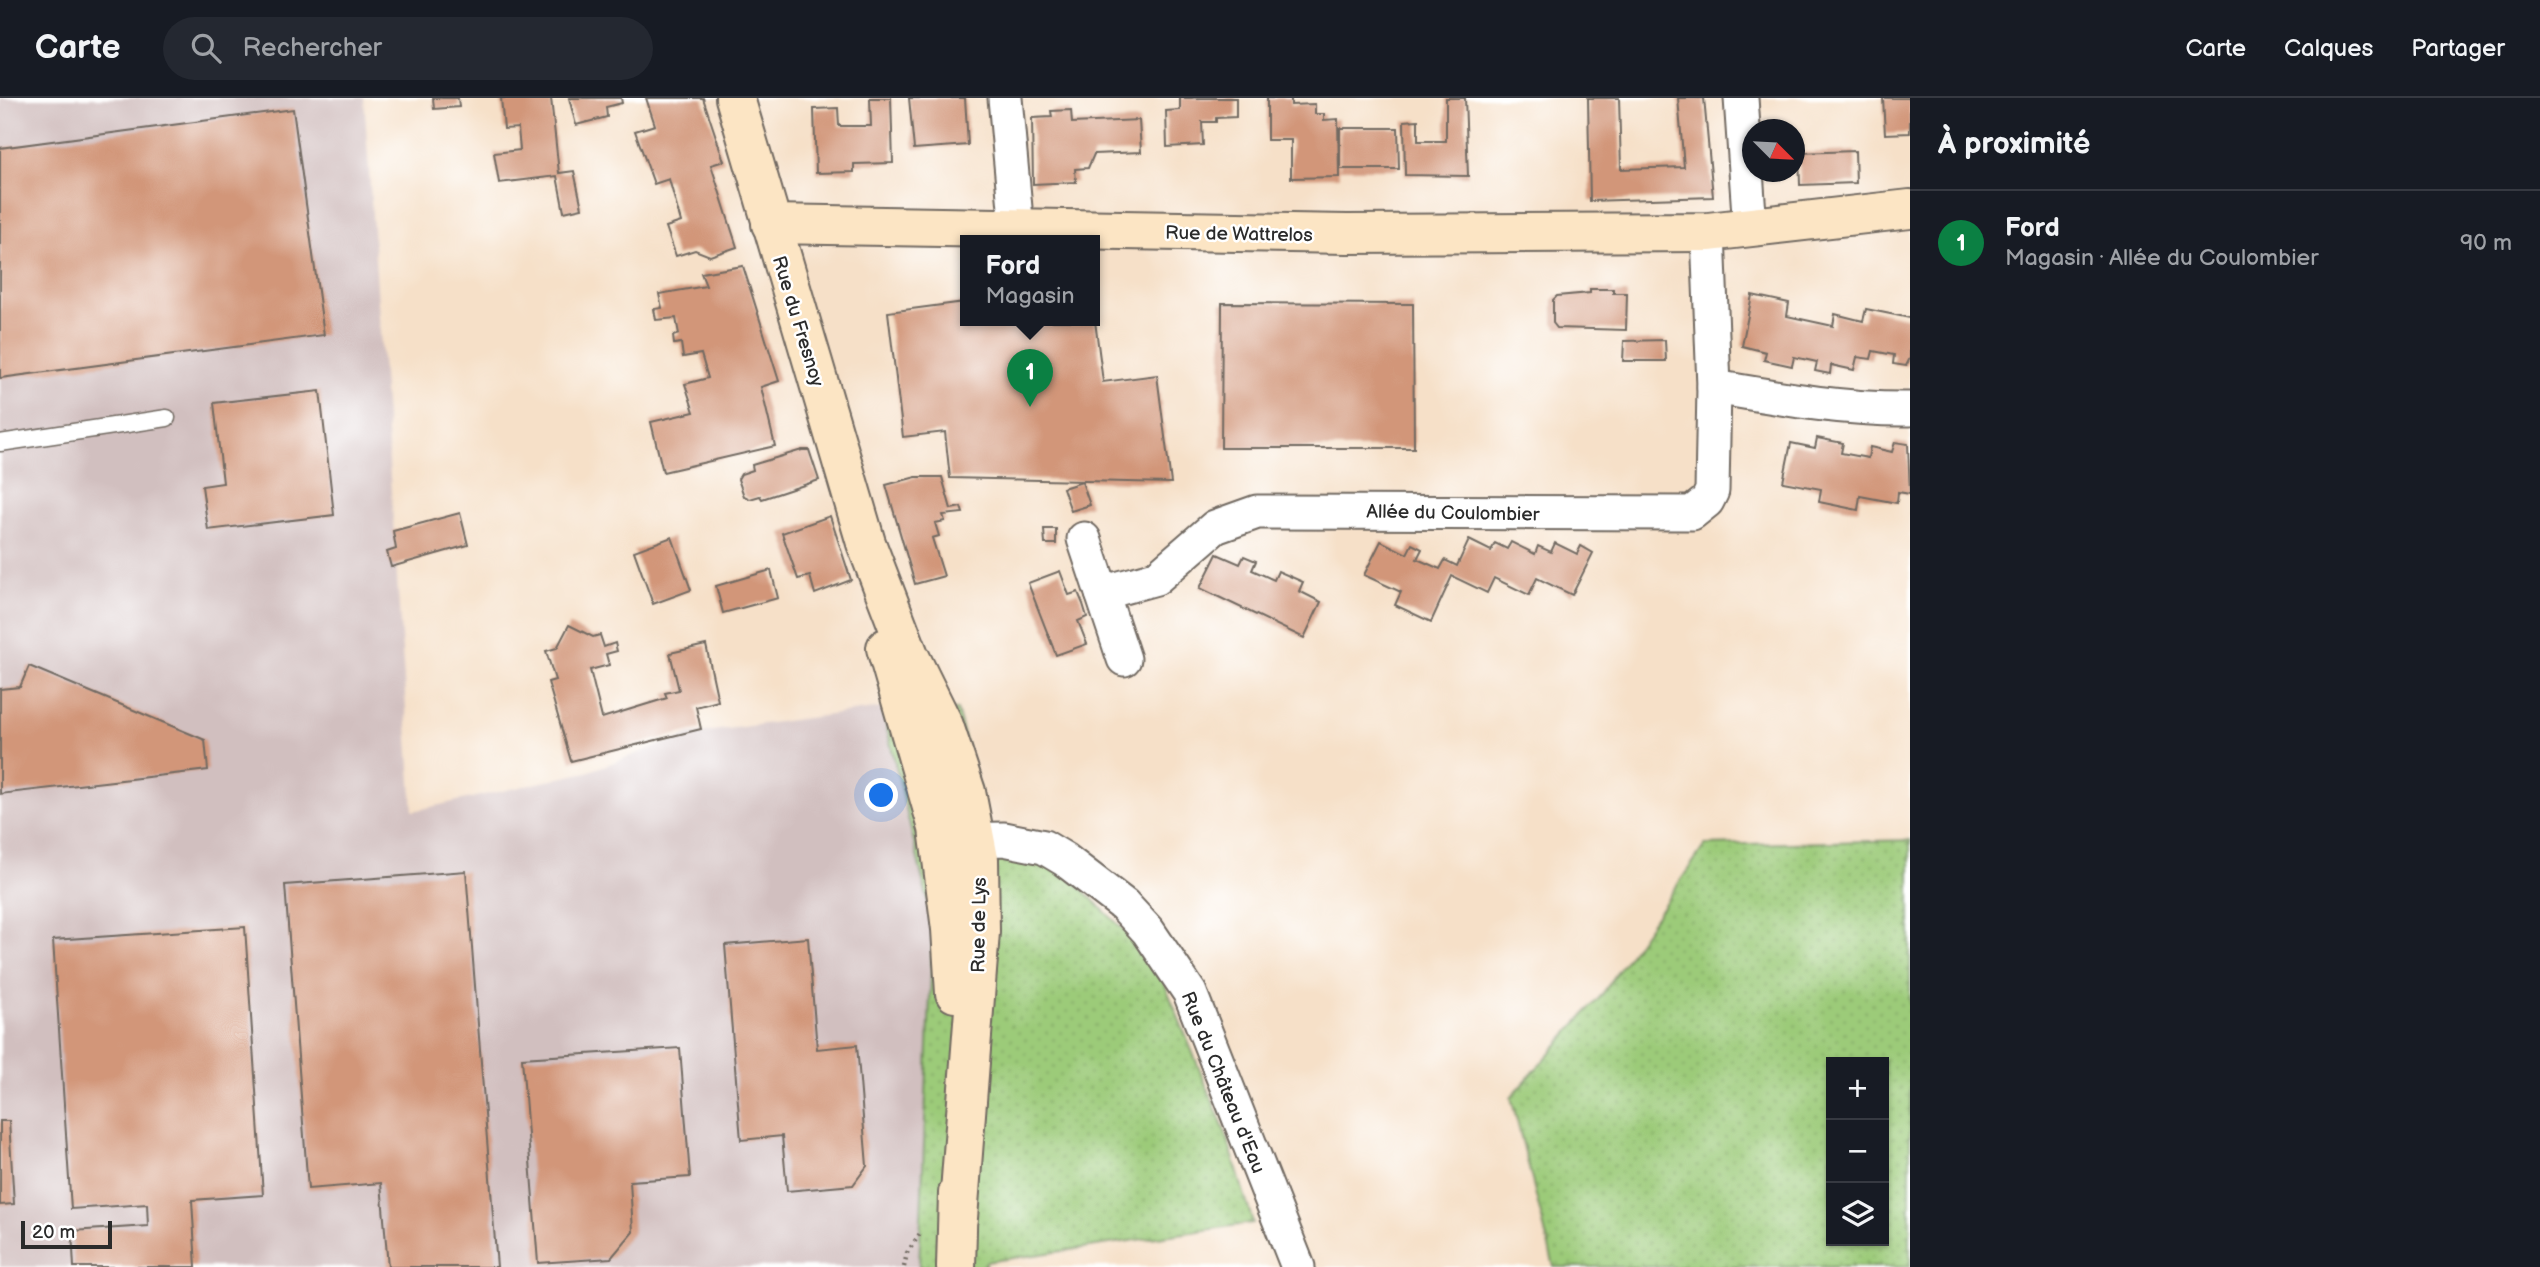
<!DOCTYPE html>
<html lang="fr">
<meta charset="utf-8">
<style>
body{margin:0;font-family:"Balsamiq Sans",sans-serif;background:#242831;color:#f1f3f6}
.controls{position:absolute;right:21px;bottom:21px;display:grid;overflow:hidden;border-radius:0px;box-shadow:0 2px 5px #0004}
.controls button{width:63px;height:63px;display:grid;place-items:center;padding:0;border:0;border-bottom:2px solid #363941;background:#171b24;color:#f1f3f6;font:35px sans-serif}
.compass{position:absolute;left:1742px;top:21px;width:63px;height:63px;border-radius:50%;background:#171b24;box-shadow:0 2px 5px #0004;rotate:114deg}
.scale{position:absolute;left:21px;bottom:18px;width:91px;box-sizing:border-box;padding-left:7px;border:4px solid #2b2b2b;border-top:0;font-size:19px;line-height:24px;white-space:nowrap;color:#2b2b2b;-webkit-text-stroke:5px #fff;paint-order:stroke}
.you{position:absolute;left:882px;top:698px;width:24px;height:24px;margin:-18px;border:5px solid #fff;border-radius:50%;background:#1a73e8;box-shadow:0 0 0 10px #1a73e833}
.badge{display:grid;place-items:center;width:46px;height:46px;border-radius:50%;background:#0b8043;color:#fff;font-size:23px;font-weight:700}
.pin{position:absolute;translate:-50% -58px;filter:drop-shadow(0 2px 4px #0008)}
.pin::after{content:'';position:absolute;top:37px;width:24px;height:21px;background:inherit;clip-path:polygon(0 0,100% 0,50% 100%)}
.popup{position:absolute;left:960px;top:137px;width:140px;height:91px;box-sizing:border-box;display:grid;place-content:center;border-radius:0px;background:#171b24;filter:drop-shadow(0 2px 5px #0005);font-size:23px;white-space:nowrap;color:#9ea1a6}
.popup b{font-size:26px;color:#f1f3f6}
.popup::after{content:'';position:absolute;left:50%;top:100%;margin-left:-14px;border:14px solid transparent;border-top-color:#171b24}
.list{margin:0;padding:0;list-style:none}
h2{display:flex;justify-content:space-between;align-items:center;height:91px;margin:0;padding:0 28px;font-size:30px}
h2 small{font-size:23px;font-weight:400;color:#9ea1a6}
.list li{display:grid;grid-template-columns:46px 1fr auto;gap:21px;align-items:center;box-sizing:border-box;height:105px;padding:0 28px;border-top:2px solid #363941}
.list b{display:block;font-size:26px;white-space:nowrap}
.list p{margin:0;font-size:23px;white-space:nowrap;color:#9ea1a6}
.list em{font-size:23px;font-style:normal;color:#9ea1a6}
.icon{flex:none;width:38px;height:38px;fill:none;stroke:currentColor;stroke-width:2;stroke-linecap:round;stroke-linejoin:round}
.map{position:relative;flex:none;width:1910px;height:1169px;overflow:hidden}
header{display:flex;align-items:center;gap:42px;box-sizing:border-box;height:98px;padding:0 35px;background:#171b24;border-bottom:2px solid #363941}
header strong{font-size:33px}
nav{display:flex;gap:38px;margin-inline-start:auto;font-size:24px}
.search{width:490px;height:63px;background:#242831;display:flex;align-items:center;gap:18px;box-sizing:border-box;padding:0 24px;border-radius:38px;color:#9ea1a6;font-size:26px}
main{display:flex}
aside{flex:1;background:#171b24}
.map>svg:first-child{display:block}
.industrial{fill:#d1bfbf}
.grass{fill:url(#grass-dots);stroke:#647b52;stroke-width:2;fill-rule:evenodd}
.building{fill:#d29679}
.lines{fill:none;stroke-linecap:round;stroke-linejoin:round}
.lane-casing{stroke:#726a62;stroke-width:19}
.street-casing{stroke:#726a62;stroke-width:37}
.secondary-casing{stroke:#726a62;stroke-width:42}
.path{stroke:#726a62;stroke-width:4.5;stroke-dasharray:2 5;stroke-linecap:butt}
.lane{stroke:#fff;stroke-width:16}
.street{stroke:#fff;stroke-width:33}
.secondary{stroke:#fce5c4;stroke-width:38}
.labels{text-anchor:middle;stroke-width:5;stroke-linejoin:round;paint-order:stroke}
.street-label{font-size:19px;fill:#2b2b2b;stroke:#fff}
</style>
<header>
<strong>Carte</strong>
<div class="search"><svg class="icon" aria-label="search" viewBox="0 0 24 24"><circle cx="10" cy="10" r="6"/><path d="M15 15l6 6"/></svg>Rechercher</div>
<nav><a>Carte</a><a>Calques</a><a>Partager</a></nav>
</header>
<main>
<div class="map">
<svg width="1910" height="1169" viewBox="0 0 1910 1169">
<defs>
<pattern id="grass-dots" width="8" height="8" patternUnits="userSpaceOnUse" patternTransform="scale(1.75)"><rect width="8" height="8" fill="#9ccb79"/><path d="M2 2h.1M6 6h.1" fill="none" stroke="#87ae69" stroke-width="1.8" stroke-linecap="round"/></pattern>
</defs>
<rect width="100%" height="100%" fill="#fff"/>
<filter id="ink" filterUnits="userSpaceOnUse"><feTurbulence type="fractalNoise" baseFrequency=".0143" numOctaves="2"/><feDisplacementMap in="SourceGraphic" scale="14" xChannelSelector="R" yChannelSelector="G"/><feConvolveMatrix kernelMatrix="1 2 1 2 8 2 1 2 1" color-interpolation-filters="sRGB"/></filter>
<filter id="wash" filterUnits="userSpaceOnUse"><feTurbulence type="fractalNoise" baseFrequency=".00686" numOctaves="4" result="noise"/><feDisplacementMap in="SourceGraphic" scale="28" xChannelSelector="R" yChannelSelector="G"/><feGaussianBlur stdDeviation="1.57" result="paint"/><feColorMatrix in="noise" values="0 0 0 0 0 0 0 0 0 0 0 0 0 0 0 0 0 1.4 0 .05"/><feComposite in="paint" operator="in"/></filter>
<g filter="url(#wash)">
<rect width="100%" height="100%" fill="#f6e0c8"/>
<polygon class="industrial" points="0,0 364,0 413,713 587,674 690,636 882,610 933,825 919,1169 0,1169"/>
<g class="grass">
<polygon points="882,610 957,612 997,759 1060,770 1155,862 1226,1036 1253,1125 986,1164 985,1169 919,1169 933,825"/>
<path d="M1910 742V1169H1554L1511 999 1601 898 1705 747ZM1884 964V1143H1831V964Z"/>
</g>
<g id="blocks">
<g class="building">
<polygon points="433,0 458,0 459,9 434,11"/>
<polygon points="501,0 551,0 559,75 574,73 582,110 564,114 557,78 499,85 494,55 520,52 518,30 504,31"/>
<polygon points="569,0 621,0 622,5 606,9 607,19 576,27"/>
<polygon points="646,0 703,0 724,63 711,67 737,149 710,158 695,152 676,158 666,129 681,124 669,81 654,86 635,33 655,27"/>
<polygon points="870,0 891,0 893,65 854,66 854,74 816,75 814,11 838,10 839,28 871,28"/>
<polygon points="909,0 965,0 968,47 914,51"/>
<polygon points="1180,0 1236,0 1236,19 1216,20 1216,24 1202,24 1203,47 1167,49 1166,13 1180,12"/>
<polygon points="1267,0 1291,0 1291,7 1315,6 1315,16 1324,16 1324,22 1338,21 1339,79 1291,80 1291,42 1267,42"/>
<polygon points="1446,0 1465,0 1468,78 1405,77 1404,23 1418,22 1418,43 1446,43"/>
<polygon points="1588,0 1619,0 1621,71 1684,69 1678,0 1704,0 1713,99 1590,103"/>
<polygon points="1883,0 1910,0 1910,35 1885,36"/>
<polygon points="293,11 324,237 0,280 0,50"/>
<polygon points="1071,12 1072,25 1139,22 1141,54 1094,56 1088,70 1075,71 1076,84 1033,86 1032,20 1052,19 1051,13"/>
<polygon points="1340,30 1398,30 1399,71 1340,71"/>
<polygon points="1855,53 1856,85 1800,87 1799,55"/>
<polygon points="743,168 779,283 761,289 775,348 663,374 651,324 694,314 685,286 708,280 701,256 683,259 681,245 674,246 673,238 679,236 676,220 656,222 654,211 662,210 659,196 706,188 701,175"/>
<polygon points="1590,191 1613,191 1613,195 1627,195 1626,232 1557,230 1553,225 1553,202 1557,198 1590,195"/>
<polygon points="1752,197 1789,205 1787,218 1833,228 1835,216 1863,223 1866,211 1910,220 1910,260 1906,268 1893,266 1894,257 1873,253 1871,261 1857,259 1854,272 1831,267 1830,276 1815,273 1817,264 1794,259 1792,268 1764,262 1766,254 1742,248"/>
<polygon points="965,204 965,223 1095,223 1103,284 1157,277 1171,385 950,380 945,334 903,339 888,214"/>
<polygon points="1222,205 1413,206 1414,350 1221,350"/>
<polygon points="1665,242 1666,263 1623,263 1624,243"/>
<polygon points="320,293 334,417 208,432 202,388 223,385 214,305"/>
<polygon points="1817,340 1843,345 1841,355 1868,360 1870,349 1892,354 1895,344 1908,346 1910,396 1898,394 1897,405 1860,398 1858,412 1819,404 1821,391 1783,384 1791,345 1815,350"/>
<polygon points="802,352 809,352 819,382 762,401 760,398 750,401 744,398 738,381 741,376 753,372 752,367"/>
<polygon points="916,379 942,379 951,411 961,409 963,415 943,417 945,423 935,425 939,438 932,440 944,478 915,486 886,387"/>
<polygon points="1082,384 1090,407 1071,413 1063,390"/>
<polygon points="460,415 468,447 391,469 387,454 396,451 393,433"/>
<polygon points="830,418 851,482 815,496 810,478 798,481 782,435"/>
<polygon points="1044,431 1056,431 1056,446 1045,446"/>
<polygon points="672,439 691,492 653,506 634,453"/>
<polygon points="1469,442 1491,453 1495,445 1507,451 1511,444 1535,456 1538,448 1551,454 1555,445 1577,456 1581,448 1593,455 1572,497 1537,480 1529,497 1494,480 1487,495 1452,478 1431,524 1395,507 1401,494 1364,477 1381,443 1407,456 1412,446 1422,451 1417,461 1440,471 1445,462 1457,468"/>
<polygon points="1217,456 1240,466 1244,458 1256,463 1252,472 1274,482 1278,473 1303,484 1299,493 1321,504 1304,540 1200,490"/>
<polygon points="771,472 778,500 723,515 716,488"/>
<polygon points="1060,473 1069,497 1078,494 1083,506 1087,519 1078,523 1087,546 1056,557 1028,485"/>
<polygon points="569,527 593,539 600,537 604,549 615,545 617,553 606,556 609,567 590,572 602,620 667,600 665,595 679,592 670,555 706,547 718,603 696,609 701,631 571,663 548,584 555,582 546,553 557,550"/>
<polygon points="29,568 205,642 208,672 0,696 0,591 20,589"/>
<polygon points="466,773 497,1169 388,1169 381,1085 308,1091 285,787"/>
<polygon points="245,829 263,1097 192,1102 196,1169 74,1169 72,1133 148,1128 147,1106 71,1111 53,842"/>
<polygon points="808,840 817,951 857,947 867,1068 853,1087 787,1093 782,1038 741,1042 725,847"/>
<polygon points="680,950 690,1079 630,1083 633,1134 611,1160 538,1165 522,960"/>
<polygon points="0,1023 9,1023 14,1106 0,1107"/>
</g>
</g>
</g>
<g filter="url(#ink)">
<use href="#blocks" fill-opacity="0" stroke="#726a62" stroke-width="2"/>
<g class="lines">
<g class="lane-casing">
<polyline id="lane" points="0,345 167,320"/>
</g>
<g class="street-casing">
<g id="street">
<polyline points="1005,0 1017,132"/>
<polyline points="1741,0 1750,131"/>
<polyline points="1708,134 1714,289"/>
<polyline points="1084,441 1124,561"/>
<path d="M1102 495 1156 480 1215 429 1257 414 1692 415 1707 403 1712 393 1714 289C1779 300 1844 312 1910 311"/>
<polyline points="950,742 1004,741 1044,749 1064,761 1124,807 1148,833 1190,895 1298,1169"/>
</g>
</g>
<g class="secondary-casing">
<g id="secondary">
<polyline points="735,0 866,445 909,557 944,628 966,694 979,761 980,834 958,1120"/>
<polyline points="771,126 1347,136 1708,134 1910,111"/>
<polyline points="886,550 938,730 951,831 955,895"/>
<polyline points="956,1169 958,1095"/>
</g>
</g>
<polyline class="path" points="904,1169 907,1155 921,1134"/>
<use href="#lane" class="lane"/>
<use href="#street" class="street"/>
<use href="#secondary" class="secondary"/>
</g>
</g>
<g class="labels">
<g class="street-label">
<text transform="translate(1239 135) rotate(1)" y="7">Rue de Wattrelos</text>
<text transform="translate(799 223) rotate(73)" y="7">Rue du Fresnoy</text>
<text transform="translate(1453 414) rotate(1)" y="7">Allée du Coulombier</text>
<text transform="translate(978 827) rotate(-89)" y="7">Rue de Lys</text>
<text transform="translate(1224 984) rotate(68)" y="7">Rue du Château d'Eau</text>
</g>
</g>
</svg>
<div class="controls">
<button>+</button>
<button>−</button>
<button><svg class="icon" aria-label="layers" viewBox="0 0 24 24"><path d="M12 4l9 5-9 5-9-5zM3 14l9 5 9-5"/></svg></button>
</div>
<svg class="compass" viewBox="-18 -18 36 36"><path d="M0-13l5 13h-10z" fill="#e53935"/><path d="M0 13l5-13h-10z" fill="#9ea1a6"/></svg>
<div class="scale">20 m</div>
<div class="you"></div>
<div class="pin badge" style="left:1030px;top:309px">1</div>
<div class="popup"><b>Ford</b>Magasin</div>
</div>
<aside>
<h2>À proximité<small></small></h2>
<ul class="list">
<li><span class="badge">1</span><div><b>Ford</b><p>Magasin · Allée du Coulombier</p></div><em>90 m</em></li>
</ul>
</aside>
</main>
